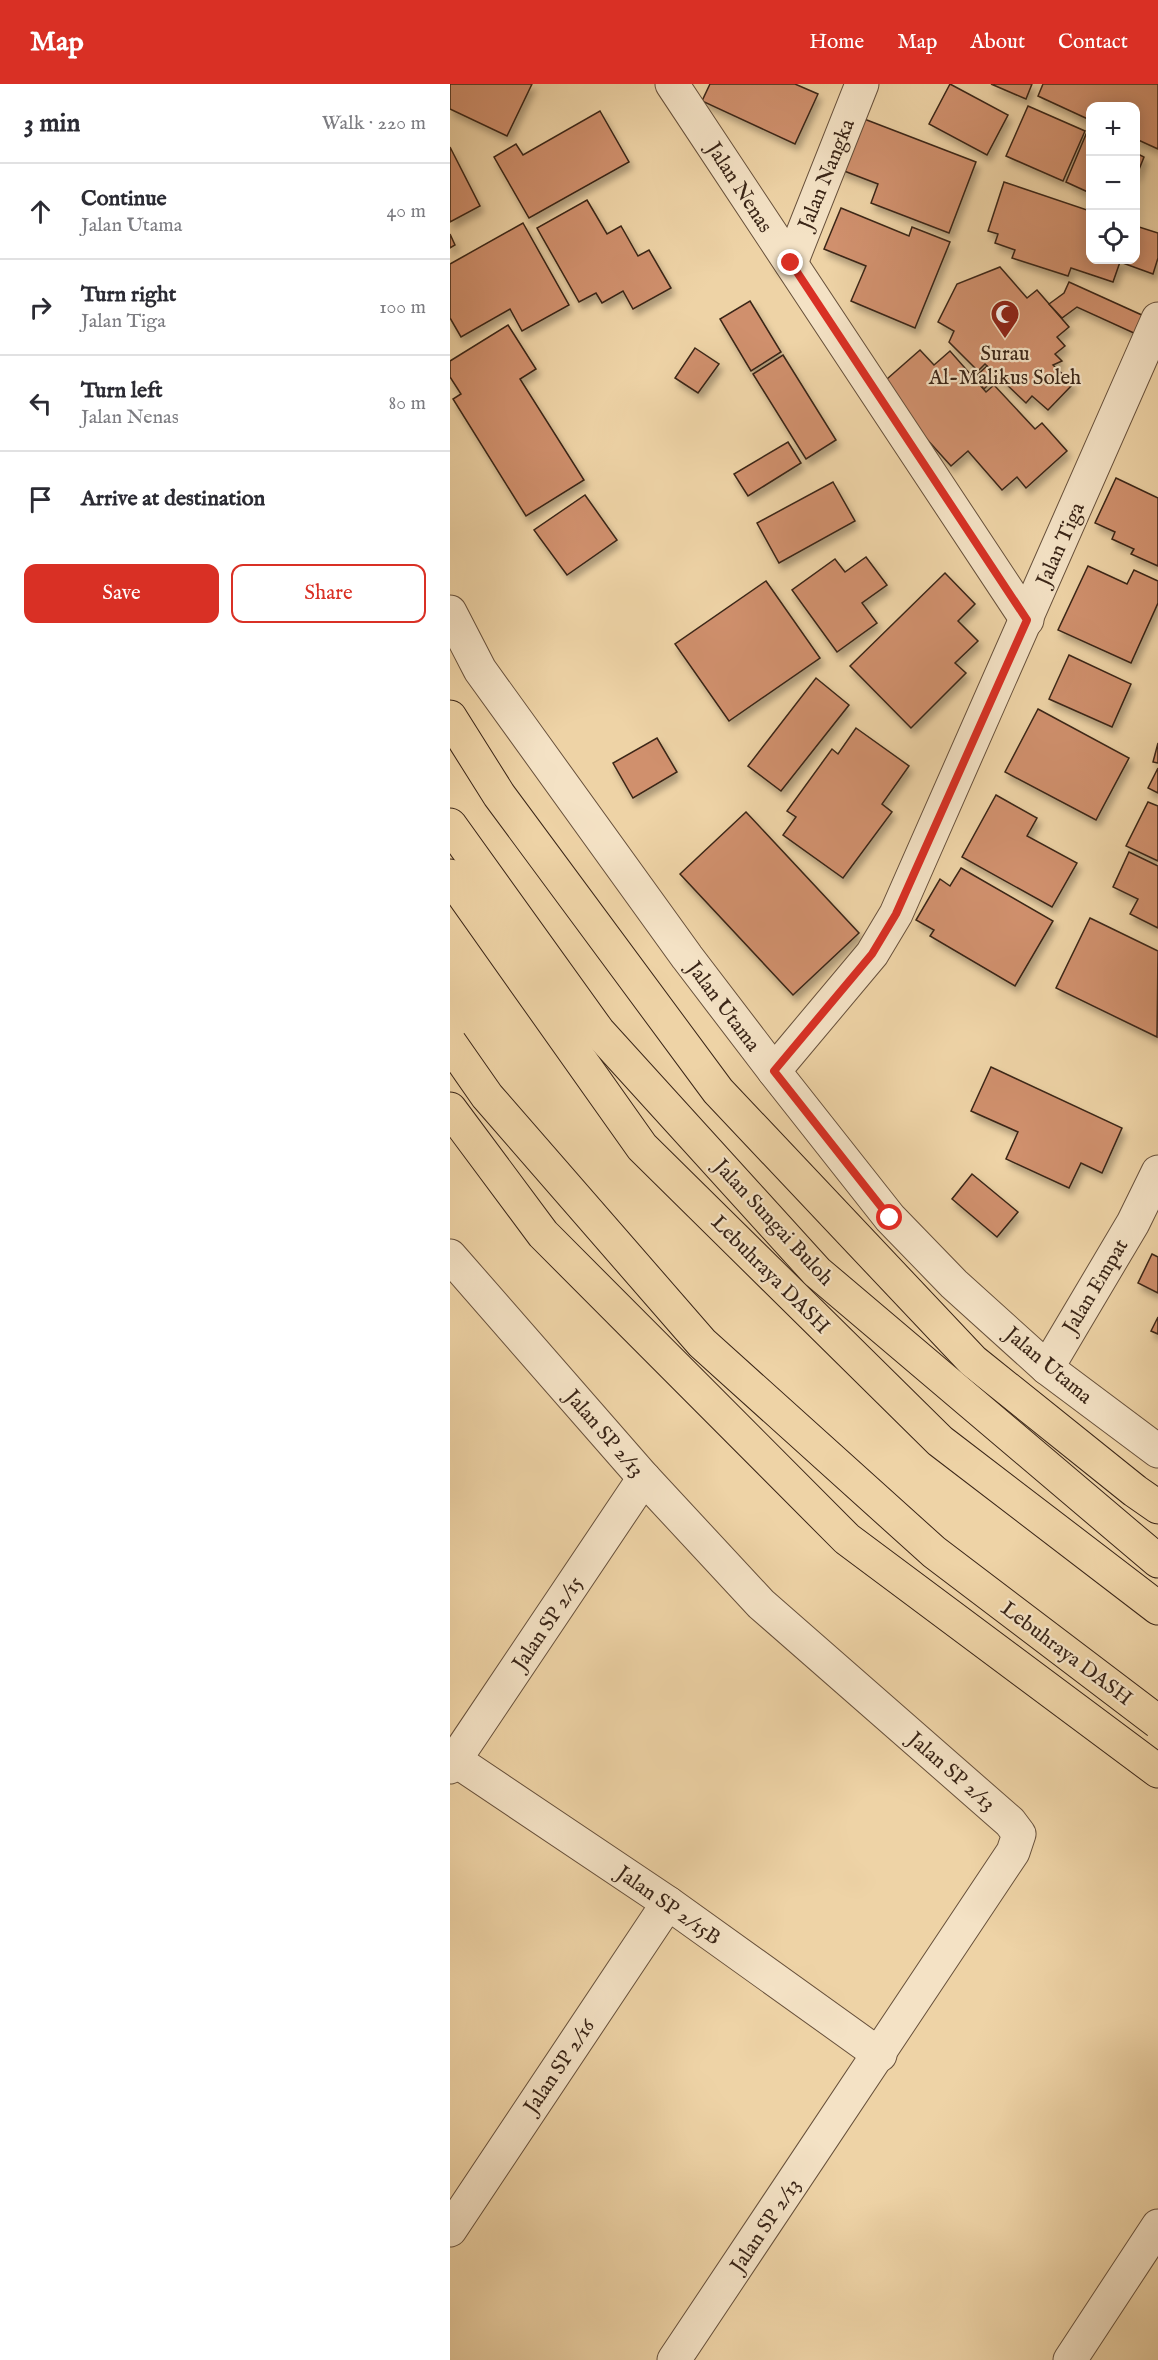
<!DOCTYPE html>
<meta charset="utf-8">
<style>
body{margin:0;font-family:"IM FELL English",serif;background:#f2f2f3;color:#2b2b33}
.controls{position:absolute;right:18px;top:18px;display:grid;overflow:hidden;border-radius:12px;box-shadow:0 3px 15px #0003}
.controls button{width:54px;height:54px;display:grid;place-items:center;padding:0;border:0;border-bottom:2px solid #e1e1e2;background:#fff;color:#2b2b33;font:30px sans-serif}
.stop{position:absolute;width:18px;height:18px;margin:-14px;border:4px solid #d93025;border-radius:50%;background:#fff}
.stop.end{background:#d93025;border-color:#fff;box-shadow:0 2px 6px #0008}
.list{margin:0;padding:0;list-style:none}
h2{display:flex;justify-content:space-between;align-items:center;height:78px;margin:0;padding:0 24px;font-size:26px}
h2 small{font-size:20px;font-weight:400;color:#7c7c81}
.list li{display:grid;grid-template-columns:39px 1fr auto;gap:18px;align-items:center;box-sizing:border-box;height:96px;padding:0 24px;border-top:2px solid #e1e1e2}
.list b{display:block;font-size:22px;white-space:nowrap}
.list p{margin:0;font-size:20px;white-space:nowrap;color:#7c7c81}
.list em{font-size:20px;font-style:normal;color:#7c7c81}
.actions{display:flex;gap:12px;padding:18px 24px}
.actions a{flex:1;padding:14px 0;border:2px solid #d93025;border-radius:12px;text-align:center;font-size:21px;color:#d93025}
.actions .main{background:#d93025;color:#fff}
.icon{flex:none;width:33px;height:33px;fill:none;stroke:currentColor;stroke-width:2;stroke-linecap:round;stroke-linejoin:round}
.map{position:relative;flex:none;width:708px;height:2276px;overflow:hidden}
header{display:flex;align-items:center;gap:36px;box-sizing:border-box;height:84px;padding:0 30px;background:#d93025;color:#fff}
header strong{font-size:28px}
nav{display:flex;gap:33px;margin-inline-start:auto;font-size:21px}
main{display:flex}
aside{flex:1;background:#fff}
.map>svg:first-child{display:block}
.building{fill:#d0906d;stroke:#3a2517;stroke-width:1.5;filter:url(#shadow)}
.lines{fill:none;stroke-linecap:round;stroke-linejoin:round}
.street-casing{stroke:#67503b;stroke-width:35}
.highway-casing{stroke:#3a2517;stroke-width:35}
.street{stroke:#f4e2c5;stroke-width:33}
.highway{stroke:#eed3a6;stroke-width:33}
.highway-bridge-casing{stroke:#3a2517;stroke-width:35;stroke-linecap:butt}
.highway-bridge{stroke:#eed3a6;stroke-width:33}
.route{stroke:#d93025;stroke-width:8}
.labels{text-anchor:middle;stroke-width:4.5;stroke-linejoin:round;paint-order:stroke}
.street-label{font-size:21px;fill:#3a2517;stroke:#f4e2c5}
.poi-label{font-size:21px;fill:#3a2517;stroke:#f4e2c5}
</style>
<header>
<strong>Map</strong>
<nav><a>Home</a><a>Map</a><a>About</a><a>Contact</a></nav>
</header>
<main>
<aside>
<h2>3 min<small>Walk · 220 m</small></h2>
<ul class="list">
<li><svg class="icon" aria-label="ahead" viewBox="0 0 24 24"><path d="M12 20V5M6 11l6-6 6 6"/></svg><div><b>Continue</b><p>Jalan Utama</p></div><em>40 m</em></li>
<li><svg class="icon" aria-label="right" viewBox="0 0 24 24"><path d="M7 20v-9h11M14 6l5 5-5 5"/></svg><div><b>Turn right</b><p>Jalan Tiga</p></div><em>100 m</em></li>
<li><svg class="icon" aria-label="left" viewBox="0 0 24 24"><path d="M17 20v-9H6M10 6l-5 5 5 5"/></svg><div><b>Turn left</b><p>Jalan Nenas</p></div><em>80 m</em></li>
<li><svg class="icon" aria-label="arrive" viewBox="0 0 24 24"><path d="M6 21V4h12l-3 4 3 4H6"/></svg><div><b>Arrive at destination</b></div></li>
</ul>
<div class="actions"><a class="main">Save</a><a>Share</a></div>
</aside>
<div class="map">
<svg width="708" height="2276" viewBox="0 0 708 2276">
<defs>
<filter id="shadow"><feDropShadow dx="3.5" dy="6" stdDeviation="3" flood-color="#0004"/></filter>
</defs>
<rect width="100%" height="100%" fill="#eed3a6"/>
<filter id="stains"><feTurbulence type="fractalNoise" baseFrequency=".00333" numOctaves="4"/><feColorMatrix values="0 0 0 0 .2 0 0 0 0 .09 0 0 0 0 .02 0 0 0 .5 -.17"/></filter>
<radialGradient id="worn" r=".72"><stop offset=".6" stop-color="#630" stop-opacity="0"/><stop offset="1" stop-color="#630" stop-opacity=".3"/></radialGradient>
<g class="building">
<polygon points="0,0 82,0 57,52 0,25"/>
<polygon points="260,0 345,0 368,10 345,60 252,17"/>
<polygon points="500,0 558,31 537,71 479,40"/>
<polygon points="541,0 582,0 576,15"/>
<polygon points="593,0 708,0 708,65 686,55 686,22 640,22 640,36 588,12"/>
<polygon points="578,22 635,47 613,97 556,72"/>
<polygon points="150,27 179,78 79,134 44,73 66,60 73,71"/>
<polygon points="409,33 526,78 499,149 421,119 428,100 389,85"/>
<polygon points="637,48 640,49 640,109 616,98"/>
<polygon points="0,63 30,122 0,138"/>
<polygon points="686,69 694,73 686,93"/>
<polygon points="554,98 640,127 640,176 686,176 686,142 708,149 708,174 703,190 670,178 663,198 621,184 618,192 562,174 565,166 545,159 548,150 538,147"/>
<polygon points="137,116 157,150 171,142 188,172 199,166 221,204 183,225 173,207 152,219 146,209 129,218 87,144"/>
<polygon points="391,124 459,152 462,143 500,158 465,244 401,217 416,182 374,165"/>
<polygon points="73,139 119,221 72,247 60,225 11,253 0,234 0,180"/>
<polygon points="0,150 5,161 0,164"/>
<polygon points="550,183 577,214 587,206 619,243 607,253 615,262 605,270 612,277 603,281 623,300 598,326 582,312 576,319 535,280 528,287 499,258 504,247 488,238 507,200"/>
<polygon points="619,198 694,232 686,250 627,223 612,234 599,220 614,209"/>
<polygon points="300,217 331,268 301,287 270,235"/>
<polygon points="58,241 86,285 70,295 134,396 76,432 3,315 11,310 0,293 0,277"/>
<polygon points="245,264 269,280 248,309 225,294"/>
<polygon points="470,266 484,281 500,267 536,308 544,301 585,345 592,339 617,367 576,404 567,393 552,406 518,367 501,382 429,302"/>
<polygon points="333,271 386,356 356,375 303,290"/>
<polygon points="537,282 547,292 534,305 524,294"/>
<polygon points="338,358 351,379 298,412 284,390"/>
<polygon points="666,394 708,414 708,482 681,470 684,465 662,455 665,448 645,439"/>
<polygon points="383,398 405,437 329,479 307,439"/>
<polygon points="135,411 167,456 117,491 84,446"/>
<polygon points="416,473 437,501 412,519 427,539 387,568 342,506 385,475 395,488"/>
<polygon points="638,482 677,500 684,486 708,497 708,519 681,579 608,546"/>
<polygon points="495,489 525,520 508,537 528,557 505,579 516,589 461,644 400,582"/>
<polygon points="316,497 370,574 279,637 225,560"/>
<polygon points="619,571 681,600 662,643 599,615"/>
<polygon points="366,594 399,621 331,707 298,682"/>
<polygon points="588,625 679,674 646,736 555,688"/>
<polygon points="406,644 459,682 432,720 442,728 393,794 333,751 346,733 337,727 382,665 388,670"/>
<polygon points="207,654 227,688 183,714 163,679"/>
<polygon points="708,659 708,679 703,678"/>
<polygon points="708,684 708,709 698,704"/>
<polygon points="546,711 587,734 577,752 627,779 602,823 512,773"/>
<polygon points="698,718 708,722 708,777 676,762"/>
<polygon points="296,728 409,849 343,911 230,790"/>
<polygon points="679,768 708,782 708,844 680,830 688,815 663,803"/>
<polygon points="511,784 603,837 565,902 480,852 484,846 466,836 490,795 500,802"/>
<polygon points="640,834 708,867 707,953 606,904"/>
<polygon points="541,983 672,1044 652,1089 631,1079 619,1104 556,1075 568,1048 521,1027"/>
<polygon points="522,1090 568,1128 547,1153 502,1115"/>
<polygon points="702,1170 708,1173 708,1209 688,1199"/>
<polygon points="708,1233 708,1250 701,1247"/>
</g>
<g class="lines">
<g class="street-casing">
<g id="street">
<polyline points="222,0 577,536"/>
<polyline points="341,179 412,0"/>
<polyline points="0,528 30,586 237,873 324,987 440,1134 504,1200 597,1284 708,1367"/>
<polyline points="324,987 422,870 446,830 708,235"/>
<polyline points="0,1172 194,1394 311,1520 560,1738 569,1750 563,1768 224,2276"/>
<polyline points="597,1284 683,1139 708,1088"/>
<polyline points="5,1676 218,1819 430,1971"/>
<polyline points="0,1683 194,1394"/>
<polyline points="0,2146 218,1819"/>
<polyline points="620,2276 708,2142"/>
</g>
</g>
<g class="highway-casing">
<g id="highway">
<polyline points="0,633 49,711 268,1007 523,1277 685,1407 708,1423"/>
<polyline points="0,741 148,947 367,1188 708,1477"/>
<polyline points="0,792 192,1063 490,1357 708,1524"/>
<polyline points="0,1025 93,1150 397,1455 708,1687"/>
</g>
</g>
<use href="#street" class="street"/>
<use href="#highway" class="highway"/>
<g class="highway-bridge-casing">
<polyline id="highway-bridge" points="0,959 37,1012 252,1259 484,1468 708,1638"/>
</g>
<use href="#highway-bridge" class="highway-bridge"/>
</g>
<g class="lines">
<polyline class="route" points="341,179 577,536 446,830 422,870 324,987 440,1134"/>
</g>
<defs>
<g id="mosque-pin" transform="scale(1.5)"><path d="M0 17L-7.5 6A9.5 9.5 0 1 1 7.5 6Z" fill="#8f2418" stroke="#f4e2c5"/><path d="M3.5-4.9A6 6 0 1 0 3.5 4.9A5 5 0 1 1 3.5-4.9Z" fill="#fff"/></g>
</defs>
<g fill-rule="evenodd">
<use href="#mosque-pin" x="555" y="230"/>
</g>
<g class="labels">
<g class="street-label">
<text transform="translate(376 90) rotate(-68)" y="7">Jalan Nangka</text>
<text transform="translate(290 103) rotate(57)" y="7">Jalan Nenas</text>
<text transform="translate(610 460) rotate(-66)" y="7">Jalan Tiga</text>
<text transform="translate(274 922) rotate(53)" y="7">Jalan Utama</text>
<text transform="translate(324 1138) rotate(47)" y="7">Jalan Sungai Buloh</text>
<text transform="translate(321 1190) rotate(45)" y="7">Lebuhraya DASH</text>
<text transform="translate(645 1202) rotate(-59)" y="7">Jalan Empat</text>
<text transform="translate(599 1281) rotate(40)" y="7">Jalan Utama</text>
<text transform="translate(155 1349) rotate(49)" y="7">Jalan SP 2/13</text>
<text transform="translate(97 1539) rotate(-56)" y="7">Jalan SP 2/15</text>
<text transform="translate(617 1569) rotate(37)" y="7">Lebuhraya DASH</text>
<text transform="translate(502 1687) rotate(41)" y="7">Jalan SP 2/13</text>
<text transform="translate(219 1821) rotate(35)" y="7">Jalan SP 2/15B</text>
<text transform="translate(109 1982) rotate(-56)" y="7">Jalan SP 2/16</text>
<text transform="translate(315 2141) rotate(-56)" y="7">Jalan SP 2/13</text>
</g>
<g class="poi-label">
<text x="555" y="276">Surau<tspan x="555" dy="24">Al-Malikus Soleh</tspan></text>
</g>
</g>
<rect width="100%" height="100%" filter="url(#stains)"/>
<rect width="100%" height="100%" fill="url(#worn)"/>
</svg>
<div class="controls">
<button>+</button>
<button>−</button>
<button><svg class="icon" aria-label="locate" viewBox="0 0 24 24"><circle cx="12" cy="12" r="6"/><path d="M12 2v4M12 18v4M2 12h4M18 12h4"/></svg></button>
</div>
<div class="stop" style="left:440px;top:1134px"></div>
<div class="stop end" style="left:341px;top:179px"></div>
</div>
</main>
